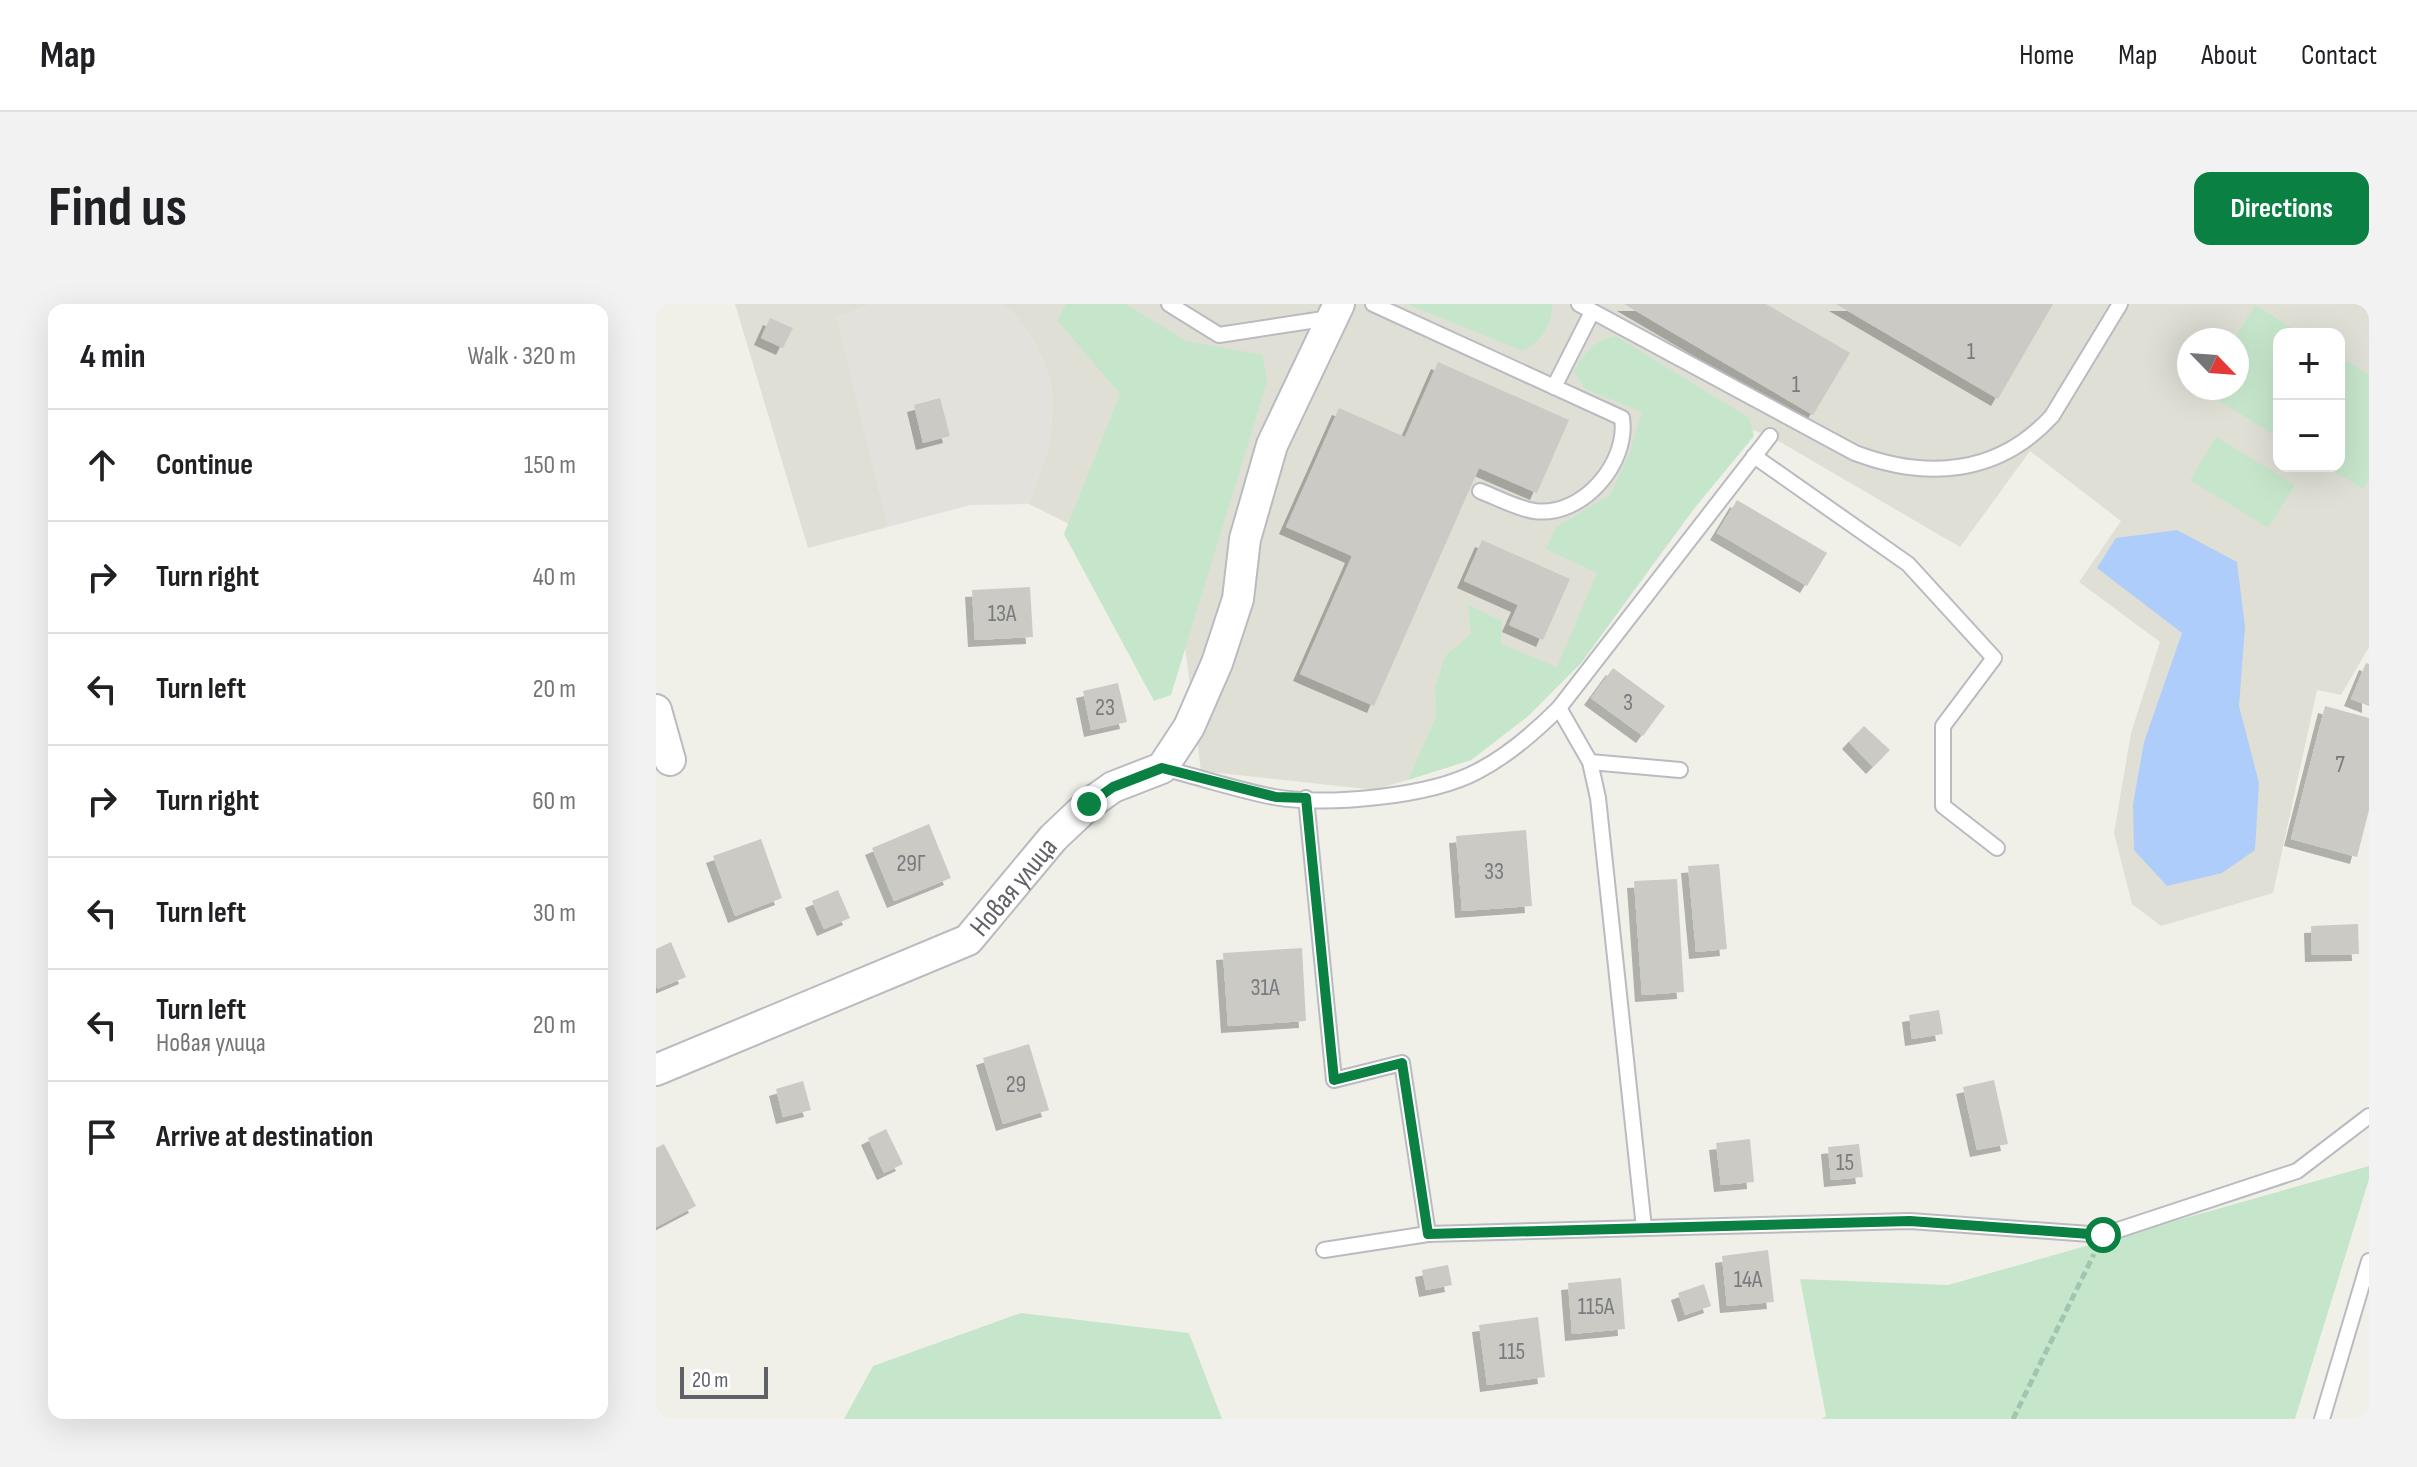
<!DOCTYPE html>
<meta charset="utf-8">
<style>
body{margin:0;font-family:"Sofia Sans Condensed",sans-serif;background:#f2f2f2;color:#202124}
.controls{position:absolute;right:24px;top:24px;display:grid;overflow:hidden;border-radius:16px;box-shadow:0 8px 32px #0002}
.controls button{width:72px;height:72px;display:grid;place-items:center;padding:0;border:0;border-bottom:2px solid #e0e0e0;background:#fff;color:#202124;font:40px sans-serif}
.compass{position:absolute;left:1521px;top:24px;width:72px;height:72px;border-radius:50%;background:#fff;box-shadow:0 8px 32px #0002;rotate:115deg}
.scale{position:absolute;left:24px;bottom:20px;width:88px;box-sizing:border-box;padding-left:8px;border:4px solid #5f6167;border-top:0;font-size:22px;line-height:28px;white-space:nowrap;color:#5f6167;-webkit-text-stroke:6px #fff;paint-order:stroke}
.stop{position:absolute;width:24px;height:24px;margin:-18px;border:6px solid #0b8043;border-radius:50%;background:#fff}
.stop.end{background:#0b8043;border-color:#fff;box-shadow:0 2px 8px #0008}
.list{margin:0;padding:0;list-style:none}
h2{display:flex;justify-content:space-between;align-items:center;height:104px;margin:0;padding:0 32px;font-size:34px}
h2 small{font-size:26px;font-weight:400;color:#757577}
.list li{display:grid;grid-template-columns:52px 1fr auto;gap:24px;align-items:center;box-sizing:border-box;height:112px;padding:0 32px;border-top:2px solid #e0e0e0}
.list b{display:block;font-size:30px;white-space:nowrap}
.list p{margin:0;font-size:26px;white-space:nowrap;color:#757577}
.list em{font-size:26px;font-style:normal;color:#757577}
.icon{flex:none;width:44px;height:44px;fill:none;stroke:currentColor;stroke-width:2;stroke-linecap:round;stroke-linejoin:round}
.map{position:relative;flex:none;width:1713px;height:1115px;overflow:hidden;border-radius:16px}
header{display:flex;align-items:center;gap:48px;box-sizing:border-box;height:112px;padding:0 40px;background:#fff;border-bottom:2px solid #e0e0e0}
header strong{font-size:38px}
nav{display:flex;gap:44px;margin-inline-start:auto;font-size:28px}
.intro{display:flex;align-items:center;justify-content:space-between;box-sizing:border-box;height:192px;padding:0 48px}
h1{margin:0;font-size:56px}
.button{padding:20px 36px;border-radius:16px;background:#0b8043;color:#fff;font-size:28px;font-weight:700}
main{display:flex;gap:48px;padding:0 48px}
aside{flex:1;background:#fff;border-radius:16px;box-shadow:0 8px 32px #0002}
.map>svg:first-child{display:block}
.industrial{fill:#e2e1dc}
.education{fill:#e0dfd6;fill-rule:evenodd}
.green{fill:#c6e6cb}
.water{fill:#aecdfb}
.building{fill:#cccac4;filter:url(#shadow)}
.lines{fill:none;stroke-linecap:round;stroke-linejoin:round}
.service-casing{stroke:#babbc0;stroke-width:18}
.minor-casing{stroke:#babbc0;stroke-width:34}
.path{stroke:#a0c6b1;stroke-width:5;stroke-dasharray:8 4;stroke-linecap:butt}
.service{stroke:#fff;stroke-width:14}
.minor{stroke:#fff;stroke-width:30}
.route{stroke:#0b8043;stroke-width:10}
.labels{text-anchor:middle;stroke-width:6;stroke-linejoin:round;paint-order:stroke}
.number-label{font-size:24px;fill:#7a7b7e}
.street-label{font-size:28px;fill:#5f6167;stroke:#fff}
</style>
<header>
<strong>Map</strong>
<nav><a>Home</a><a>Map</a><a>About</a><a>Contact</a></nav>
</header>
<div class="intro"><h1>Find us</h1><a class="button">Directions</a></div>
<main>
<aside>
<h2>4 min<small>Walk · 320 m</small></h2>
<ul class="list">
<li><svg class="icon" aria-label="ahead" viewBox="0 0 24 24"><path d="M12 20V5M6 11l6-6 6 6"/></svg><div><b>Continue</b></div><em>150 m</em></li>
<li><svg class="icon" aria-label="right" viewBox="0 0 24 24"><path d="M7 20v-9h11M14 6l5 5-5 5"/></svg><div><b>Turn right</b></div><em>40 m</em></li>
<li><svg class="icon" aria-label="left" viewBox="0 0 24 24"><path d="M17 20v-9H6M10 6l-5 5 5 5"/></svg><div><b>Turn left</b></div><em>20 m</em></li>
<li><svg class="icon" aria-label="right" viewBox="0 0 24 24"><path d="M7 20v-9h11M14 6l5 5-5 5"/></svg><div><b>Turn right</b></div><em>60 m</em></li>
<li><svg class="icon" aria-label="left" viewBox="0 0 24 24"><path d="M17 20v-9H6M10 6l-5 5 5 5"/></svg><div><b>Turn left</b></div><em>30 m</em></li>
<li><svg class="icon" aria-label="left" viewBox="0 0 24 24"><path d="M17 20v-9H6M10 6l-5 5 5 5"/></svg><div><b>Turn left</b><p>Новая улица</p></div><em>20 m</em></li>
<li><svg class="icon" aria-label="arrive" viewBox="0 0 24 24"><path d="M6 21V4h12l-3 4 3 4H6"/></svg><div><b>Arrive at destination</b></div></li>
</ul>
</aside>
<div class="map">
<svg width="1713" height="1115" viewBox="0 0 1713 1115">
<defs>
<filter id="shadow"><feDropShadow dx="-7" dy="7" stdDeviation="0" flood-color="#0004"/></filter>
</defs>
<rect width="100%" height="100%" fill="#f0f0e8"/>
<polygon class="industrial" points="215,0 346,0 358,10 378,36 393,71 397,96 394,139 373,200 314,201 232,223 181,14"/>
<g class="education">
<polygon points="79,0 215,0 181,14 232,223 152,244"/>
<path d="M346 0H1713V343L1685 391 1661 386 1617 589 1505 622 1476 600 1458 529 1475 429 1504 338 1423 278 1465 217 1374 147 1304 243 1114 132 1096 126 925 359 871 413 815 456 719 486 545 467 520 273 373 200 394 139 397 96 393 71 378 36 358 10ZM1623 30H1683V162H1623ZM1533 36H1581V84H1533Z"/>
</g>
<g class="green">
<polygon points="410,0 470,0 530,37 607,51 611,78 515,391 498,397 408,230 464,90 401,16"/>
<path d="M751 0H896C897 21 885 37 867 47Z"/>
<polygon points="1599,1 1646,30 1623,30 1623,134 1547,87 1549,84 1581,84 1581,36 1578,36"/>
<path d="M960 32 1093 114 1098 132 1032 212 925 359 871 413 815 456 752 476 780 413 779 384 789 352 815 330 812 301 846 317 845 340 901 363 941 269 890 245 900 223 954 191 973 150 986 108 929 85 918 68C927 50 939 35 960 32Z"/>
<polygon points="1683,52 1713,71 1713,175 1707,185 1669,162 1683,162"/>
<polygon points="1560,133 1639,181 1612,224 1534,176"/>
<polygon points="1713,862 1713,875 1639,1115 1166,1115 1170,1112 1144,975 1292,981"/>
<polygon points="365,1009 533,1029 566,1115 188,1115 217,1062"/>
</g>
<polygon class="water" points="1521,226 1581,258 1589,323 1583,402 1603,479 1599,546 1566,569 1511,582 1478,546 1477,500 1488,438 1526,329 1441,264 1460,234"/>
<g class="building">
<polygon points="968,0 1110,0 1194,49 1157,111"/>
<polygon points="1180,0 1397,0 1342,95"/>
<polygon points="114,14 137,24 127,44 105,34"/>
<polygon points="782,58 913,116 881,189 823,164 718,402 644,370 696,252 630,223 683,104 749,133"/>
<polygon points="284,94 294,132 267,139 258,101"/>
<polygon points="1081,196 1171,249 1151,282 1061,229"/>
<polygon points="826,236 914,275 887,336 853,321 862,301 808,277"/>
<polygon points="374,283 377,333 319,336 316,286"/>
<polygon points="1710,359 1713,360 1713,402 1695,395"/>
<polygon points="957,364 1009,402 987,432 935,394"/>
<polygon points="462,379 471,418 435,426 427,387"/>
<polygon points="1669,402 1713,414 1713,506 1701,553 1635,535"/>
<polygon points="1208,422 1234,446 1217,463 1193,438"/>
<polygon points="273,520 295,574 238,597 216,544"/>
<polygon points="870,526 876,602 806,607 800,532"/>
<polygon points="105,535 126,594 79,612 57,552"/>
<polygon points="1063,560 1071,645 1040,648 1032,562"/>
<polygon points="1021,575 1028,688 986,691 978,577"/>
<polygon points="182,586 194,614 168,625 156,597"/>
<polygon points="1702,620 1703,650 1656,651 1655,622"/>
<polygon points="15,638 30,673 1,685 0,645"/>
<polygon points="646,644 650,717 572,722 567,649"/>
<polygon points="1283,706 1287,730 1256,735 1253,711"/>
<polygon points="373,740 393,806 347,820 327,754"/>
<polygon points="1338,776 1352,840 1321,846 1307,783"/>
<polygon points="147,777 155,806 127,813 120,785"/>
<polygon points="230,825 247,860 228,869 212,834"/>
<polygon points="1094,835 1098,878 1065,881 1060,839"/>
<polygon points="8,840 40,902 0,923 0,844"/>
<polygon points="1203,840 1207,873 1175,876 1172,843"/>
<polygon points="1112,946 1118,998 1071,1002 1066,952"/>
<polygon points="792,961 796,981 770,986 766,966"/>
<polygon points="965,974 969,1025 916,1030 912,979"/>
<polygon points="1048,980 1055,1002 1029,1011 1022,989"/>
<polygon points="882,1013 889,1073 831,1081 823,1021"/>
</g>
<g class="lines">
<g class="service-casing">
<g id="service">
<polyline points="513,0 563,31 674,14"/>
<path d="M717 0 966 114C973 159 926 214 878 207 860 204 842 194 824 187"/>
<path d="M923 0 1199 149C1271 176 1342 171 1396 112L1464 0"/>
<polyline points="898,83 936,8"/>
<polyline points="1098,152 1252,260 1338,354 1287,422 1287,502 1341,544"/>
<polyline points="903,404 934,458 942,494 988,924 1254,917 1447,931 1641,867 1713,812"/>
<polyline points="934,458 1024,466"/>
<path d="M506 464C543 473 581 486 618 493 671 502 774 493 822 467 851 452 880 427 903 404L1114 132"/>
<polyline points="650,494 678,776 746,759 772,930"/>
<polyline points="668,946 772,930 988,924"/>
<polyline points="1666,1115 1713,957"/>
</g>
</g>
<g class="minor-casing">
<g id="minor">
<polyline points="0,406 14,456"/>
<path id="s1" d="M0 766 312 636 397 534 433 500 457 483 506 464 533 423 561 359 582 295 589 235 616 141 683 0"/>
</g>
</g>
<polyline class="path" points="1357,1115 1438,950"/>
<use href="#service" class="service"/>
<use href="#minor" class="minor"/>
</g>
<g class="lines">
<polyline class="route" points="433,500 457,483 506,464 620,493 650,494 678,776 746,759 772,930 1254,917 1447,931"/>
</g>
<g class="labels">
<g class="number-label">
<text x="1315" y="55">1</text>
<text x="1140" y="88">1</text>
<text x="346" y="317">13А</text>
<text x="972" y="406">3</text>
<text x="449" y="411">23</text>
<text x="1684" y="468">7</text>
<text x="255" y="567">29Г</text>
<text x="838" y="575">33</text>
<text x="609" y="691">31А</text>
<text x="360" y="788">29</text>
<text x="1189" y="866">15</text>
<text x="1092" y="983">14А</text>
<text x="940" y="1010">115А</text>
<text x="856" y="1055">115</text>
</g>
<g class="street-label">
<text dy="10" stroke="none"><textPath href="#s1" startOffset="408">Новая улица</textPath></text>
</g>
</g>
</svg>
<div class="controls">
<button>+</button>
<button>−</button>
</div>
<svg class="compass" viewBox="-18 -18 36 36"><path d="M0-13l5 13h-10z" fill="#e53935"/><path d="M0 13l5-13h-10z" fill="#757577"/></svg>
<div class="scale">20 m</div>
<div class="stop" style="left:1447px;top:931px"></div>
<div class="stop end" style="left:433px;top:500px"></div>
</div>
</main>
